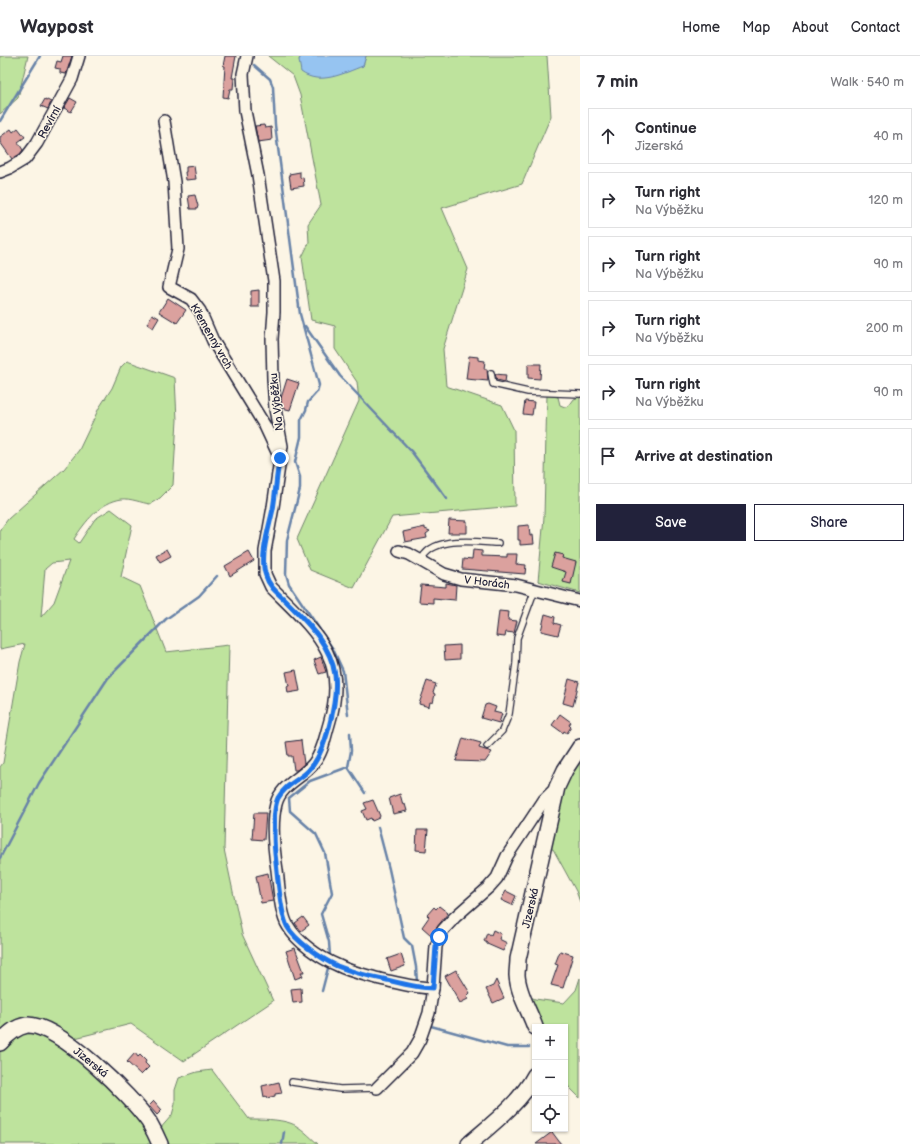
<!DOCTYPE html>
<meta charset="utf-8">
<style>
body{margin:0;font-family:"Balsamiq Sans",sans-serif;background:#f2f2f3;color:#2b2b33}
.controls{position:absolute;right:12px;bottom:12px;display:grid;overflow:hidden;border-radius:0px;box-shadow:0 1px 3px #0004}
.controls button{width:36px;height:36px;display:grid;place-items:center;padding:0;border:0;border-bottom:1px solid #e1e1e2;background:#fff;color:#2b2b33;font:20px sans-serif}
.stop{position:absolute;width:12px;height:12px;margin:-9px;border:3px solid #1a73e8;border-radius:50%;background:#fff}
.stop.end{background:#1a73e8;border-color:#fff;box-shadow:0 1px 4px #0008}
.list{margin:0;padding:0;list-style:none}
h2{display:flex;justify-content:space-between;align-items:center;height:52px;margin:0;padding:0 16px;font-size:17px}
h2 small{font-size:13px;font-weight:400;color:#7c7c81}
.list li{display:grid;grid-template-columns:26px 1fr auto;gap:12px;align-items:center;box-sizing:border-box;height:56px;margin:0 8px 8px;padding:0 8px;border:1px solid #e1e1e2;border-radius:0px}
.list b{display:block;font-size:15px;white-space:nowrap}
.list p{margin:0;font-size:13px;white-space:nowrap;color:#7c7c81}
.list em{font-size:13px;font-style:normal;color:#7c7c81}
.actions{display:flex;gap:8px;padding:12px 16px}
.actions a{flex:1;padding:9px 0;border:1px solid #22223b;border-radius:0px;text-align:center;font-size:14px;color:#22223b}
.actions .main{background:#22223b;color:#fff}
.icon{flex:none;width:22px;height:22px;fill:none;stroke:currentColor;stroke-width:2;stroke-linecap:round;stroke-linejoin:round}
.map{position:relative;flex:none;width:580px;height:1088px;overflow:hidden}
header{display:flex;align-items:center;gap:24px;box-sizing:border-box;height:56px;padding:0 20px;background:#fff;border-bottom:1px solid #e1e1e2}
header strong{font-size:19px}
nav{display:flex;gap:22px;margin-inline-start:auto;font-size:14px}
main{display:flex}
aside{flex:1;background:#fff}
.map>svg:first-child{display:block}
.green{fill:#bee39d;stroke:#70826c;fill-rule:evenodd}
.water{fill:#96c4f1;stroke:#6883a8}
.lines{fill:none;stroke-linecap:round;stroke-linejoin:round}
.stream{stroke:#6883a8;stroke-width:2.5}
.building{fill:#dba19e;stroke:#22223b}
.lane-casing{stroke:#22223b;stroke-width:8}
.street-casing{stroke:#22223b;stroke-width:14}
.secondary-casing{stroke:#22223b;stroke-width:18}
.lane{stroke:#fcf5e5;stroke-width:5.5}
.street{stroke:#fcf5e5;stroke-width:11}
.secondary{stroke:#fcf5e5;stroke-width:15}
.route{stroke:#1a73e8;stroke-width:5}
.labels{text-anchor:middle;stroke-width:3;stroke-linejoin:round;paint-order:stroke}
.street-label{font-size:11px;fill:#22223b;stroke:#fcf5e5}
</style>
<header>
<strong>Waypost</strong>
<nav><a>Home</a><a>Map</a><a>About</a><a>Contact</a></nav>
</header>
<main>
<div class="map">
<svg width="580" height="1088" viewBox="0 0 580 1088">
<rect width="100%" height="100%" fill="#fcf5e5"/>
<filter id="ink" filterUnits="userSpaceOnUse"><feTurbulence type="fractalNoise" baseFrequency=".025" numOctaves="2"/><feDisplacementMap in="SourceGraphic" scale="8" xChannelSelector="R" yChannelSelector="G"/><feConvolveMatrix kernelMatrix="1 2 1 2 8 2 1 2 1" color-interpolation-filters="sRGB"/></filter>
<g filter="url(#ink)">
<g class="green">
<polygon points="0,0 28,0 18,42 0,58"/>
<polygon points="268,0 301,0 299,4 363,10 366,0 547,0 551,60 522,128 442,152 468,213 443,293 446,330 502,349 514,374 515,450 392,461 354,532 310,514 297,483 359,345 357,326 335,293 335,270 311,264 302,201 309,187 308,168 321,149 300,39 293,20"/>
<path d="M127 305 175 322 177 364 173 429 160 442 150 448C142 447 130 442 122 443 100 446 85 466 74 483L79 487 95 463 111 453 132 469 121 521 140 530 166 596 229 589 224 793 242 878 273 945 184 1005 131 968 71 983 56 972 0 979V711L3 707 20 606 25 588 0 593V474L8 463 64 413 79 394 99 352 112 332 121 311ZM69 505 54 546 41 561 45 513 52 507Z"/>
<polygon points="547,338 558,341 560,349 565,351 569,350 574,343 580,341 580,537 538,525 544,461"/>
<polygon points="580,701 580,846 576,835 553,793 548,794 564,733"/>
<polygon points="580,922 580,1042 565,1027 565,971 541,971 528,940 535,943 564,947 576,934"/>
<polygon points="28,975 50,982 96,1016 144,1069 154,1088 0,1088 0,996 11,982"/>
<path d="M212 1014 249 1063C261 1063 278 1063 290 1067 300 1070 310 1081 318 1088H166L159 1074 172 1059 175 1048V1034L179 1022 197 1016Z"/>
</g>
<path class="water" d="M301 0H366L363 10C344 17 320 30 301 16L299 4Z"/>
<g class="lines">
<g class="stream">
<polyline points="254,9 270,23 273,31 275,69 300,258 319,329 317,336 308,346 306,354 301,364 301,381 295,406 300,421 300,433 287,484 286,518 289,528 333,593 343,615 348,659"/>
<polyline points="0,65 40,0"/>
<polyline points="305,270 340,320 411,395 447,443"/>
<polyline points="348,711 365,737"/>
<polyline points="378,771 389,813 404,882 412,890 416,911 417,927"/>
<polyline points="0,802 39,727 108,622 166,563 199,540 217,520"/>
<polyline points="330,900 329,886 321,858 332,837 325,797 316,778 290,755 289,742 310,725 348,711 351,695 350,677"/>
<polyline points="322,935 328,912"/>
<polyline points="432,963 431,970 507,991 529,991"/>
<polyline points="282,1088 284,1076"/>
</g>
</g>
<g class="building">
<polygon points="63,0 72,0 66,18 60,17 60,13 55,12 57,5 61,6"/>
<polygon points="225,0 236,0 232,22 234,22 233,33 230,33 228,42 223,41 225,10 223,10"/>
<polygon points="70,42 77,46 71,56 64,52"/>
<polygon points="45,43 51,46 48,53 41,50"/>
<polygon points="264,69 265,72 271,71 272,84 258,86 255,70"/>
<polygon points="18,72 25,81 18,86 23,94 20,98 12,103 0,86 0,81 11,73 13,76"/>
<polygon points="194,110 196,123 186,124 185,116 186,116 186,111"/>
<polygon points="300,116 300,122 303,121 304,130 291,132 289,118"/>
<polygon points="195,139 198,150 197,153 190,153 188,140"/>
<polygon points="259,234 259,251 251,251 251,235"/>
<polygon points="168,242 186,254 177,267 159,256"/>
<polygon points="152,258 159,262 153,272 147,268"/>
<polygon points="469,300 478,301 478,304 485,305 484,313 487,313 488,325 466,323"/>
<polygon points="528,308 541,308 540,323 528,322"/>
<polygon points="495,318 506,319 505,326 497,324"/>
<polygon points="287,323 299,327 290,354 282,352 281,342"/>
<polygon points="525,345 534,346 532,359 523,358"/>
<polygon points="449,464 467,465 467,477 448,477"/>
<polygon points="529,469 530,480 533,479 534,488 520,489 520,484 518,484 518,470"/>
<polygon points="425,471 425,473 430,475 426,478 427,482 405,486 403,476"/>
<polygon points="167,493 171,500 160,506 156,499"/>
<polygon points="473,494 482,495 482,500 507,501 507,498 517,498 516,508 526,509 525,518 462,513 463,503 472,504"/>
<polygon points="249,496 254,505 230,520 225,510"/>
<polygon points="555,497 563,499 562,502 576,506 571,528 563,526 566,516 551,511"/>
<polygon points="446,527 456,529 455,544 433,542 433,547 419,546 421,529 446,531"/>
<polygon points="499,555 509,556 508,564 517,565 514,577 506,576 505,581 496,580"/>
<polygon points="545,558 555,561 554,567 561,569 558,579 541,575"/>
<polygon points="460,589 460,603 445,604 444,590"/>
<polygon points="321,601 326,616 319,618 314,604"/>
<polygon points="296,614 300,635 288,637 287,630 289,630 286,616"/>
<polygon points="569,623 579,626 573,650 563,647"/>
<polygon points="427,625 436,628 433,637 435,638 433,647 430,646 429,651 419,648"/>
<polygon points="488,648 496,651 494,656 502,658 499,667 481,662 485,649"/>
<polygon points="560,658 571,666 569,669 571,671 567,677 564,675 563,677 552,669"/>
<polygon points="463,682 481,687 479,692 492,696 485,706 456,705"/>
<polygon points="301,684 304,708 297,714 294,714 292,700 288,700 286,686"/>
<polygon points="400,738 403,749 405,748 407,755 393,758 389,742"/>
<polygon points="373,744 380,760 379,762 372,765 371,762 366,764 362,755 367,753 364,747"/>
<polygon points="254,757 266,757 264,784 252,783"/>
<polygon points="417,774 428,774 426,795 416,794"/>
<polygon points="268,817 273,845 261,847 256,820"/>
<polygon points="506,835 516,840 512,849 501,844"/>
<polygon points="439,850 448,857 431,879 422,871 429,861 427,859 434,851 436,853"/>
<polygon points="303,861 309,869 301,875 295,867"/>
<polygon points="493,874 501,878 499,883 507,887 503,895 487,888 487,887 484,885 487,877 491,879"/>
<polygon points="295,892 304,916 301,916 303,920 295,923 286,895"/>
<polygon points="560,895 573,899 563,932 551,929 558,909 555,908"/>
<polygon points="401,898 405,910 391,915 387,903"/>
<polygon points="456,914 470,937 467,940 468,943 460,947 445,920"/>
<polygon points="496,924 504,942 493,947 486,933 493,930"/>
<polygon points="301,932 302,946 293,947 291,933"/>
<polygon points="135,997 138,1001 140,999 146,1005 145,1007 149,1011 141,1019 127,1006"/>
<polygon points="279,1026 282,1037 275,1038 275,1040 267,1042 266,1040 264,1041 262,1030"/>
<polygon points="154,1045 162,1054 157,1059 149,1050"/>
<polygon points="552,1076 561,1088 536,1088"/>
</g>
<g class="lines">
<g class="lane-casing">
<g id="lane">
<polyline points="491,317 493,328 528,336 580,338"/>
<path d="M421 505C431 479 476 486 498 487"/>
<polyline points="487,690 502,675 509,658 516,608 517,582 535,533"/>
<polyline points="292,1026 340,1033 377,1032"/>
</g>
</g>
<g class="street-casing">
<g id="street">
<path d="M247 0 243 18 245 55 258 119 274 225V256L272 283 273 323 275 353 282 390 273 451 265 495V518L271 531C314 574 350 601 329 668 325 681 323 696 314 707 303 722 281 728 276 748 271 767 274 795 277 814 279 829 280 858 288 870 297 886 320 902 337 909 350 916 366 919 380 923 398 927 415 932 433 932"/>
<polyline points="164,65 174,126 178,193 169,231 191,243 200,255 213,285 265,370 279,400"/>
<polyline points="0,116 10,112 25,103 37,87 72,23 79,0"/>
<polyline points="399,495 409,498 444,518 461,523 516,529 580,545"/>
<polyline points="377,1032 412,997 420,983 429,957 433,932 436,890 443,874 455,861 489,831 497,822 507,800 544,744 557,731"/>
</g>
</g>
<g class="secondary-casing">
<g id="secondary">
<path d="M535 971C529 954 518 937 517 919 517 914 518 908 518 903L557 731 565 714 580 691"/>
<path d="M0 987C7 979 15 971 27 969 58 967 132 1041 149 1066 153 1073 157 1081 160 1088"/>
<path d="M469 1088C492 1068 521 1046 535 1019"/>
</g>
</g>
<use href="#lane" class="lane"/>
<use href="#street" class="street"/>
<use href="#secondary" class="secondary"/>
</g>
</g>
<g class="lines" filter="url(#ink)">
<path class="route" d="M280 402C276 419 276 436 273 453 269 472 259 502 266 520 269 531 279 538 287 546 307 566 331 589 335 619 338 644 326 697 308 715 298 725 285 729 278 742 272 755 274 792 276 806 278 823 280 856 287 870 295 885 322 903 337 910 352 916 368 920 383 923 400 927 416 932 433 932L436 890 439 881"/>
</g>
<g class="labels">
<g class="street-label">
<text transform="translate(49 66) rotate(-61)" y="4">Revírní</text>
<text transform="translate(212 280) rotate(60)" y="4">Křemenný vrch</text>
<text transform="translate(276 346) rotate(-96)" y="4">Na Výběžku</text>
<text transform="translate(487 526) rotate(7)" y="4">V Horách</text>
<text transform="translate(530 852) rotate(-77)" y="4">Jizerská</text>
<text transform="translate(91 1006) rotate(39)" y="4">Jizerská</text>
</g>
</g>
</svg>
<div class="controls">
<button>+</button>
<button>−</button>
<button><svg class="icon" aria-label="locate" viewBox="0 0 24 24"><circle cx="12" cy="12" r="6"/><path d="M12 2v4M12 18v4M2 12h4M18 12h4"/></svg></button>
</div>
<div class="stop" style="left:439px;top:881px"></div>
<div class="stop end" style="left:280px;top:402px"></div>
</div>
<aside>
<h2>7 min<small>Walk · 540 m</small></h2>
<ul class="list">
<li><svg class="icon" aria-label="ahead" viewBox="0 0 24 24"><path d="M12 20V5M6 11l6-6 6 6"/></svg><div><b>Continue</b><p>Jizerská</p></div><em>40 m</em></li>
<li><svg class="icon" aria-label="right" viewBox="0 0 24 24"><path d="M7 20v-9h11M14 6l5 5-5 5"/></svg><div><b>Turn right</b><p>Na Výběžku</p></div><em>120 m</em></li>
<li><svg class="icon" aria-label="right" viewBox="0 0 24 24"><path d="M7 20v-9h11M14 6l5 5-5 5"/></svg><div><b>Turn right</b><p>Na Výběžku</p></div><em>90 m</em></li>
<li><svg class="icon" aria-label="right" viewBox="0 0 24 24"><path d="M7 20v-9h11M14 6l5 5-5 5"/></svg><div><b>Turn right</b><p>Na Výběžku</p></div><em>200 m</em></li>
<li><svg class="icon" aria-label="right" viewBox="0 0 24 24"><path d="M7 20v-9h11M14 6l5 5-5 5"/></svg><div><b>Turn right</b><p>Na Výběžku</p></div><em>90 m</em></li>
<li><svg class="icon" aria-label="arrive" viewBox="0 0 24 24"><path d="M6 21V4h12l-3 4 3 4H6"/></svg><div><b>Arrive at destination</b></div></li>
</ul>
<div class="actions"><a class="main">Save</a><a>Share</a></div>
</aside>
</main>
